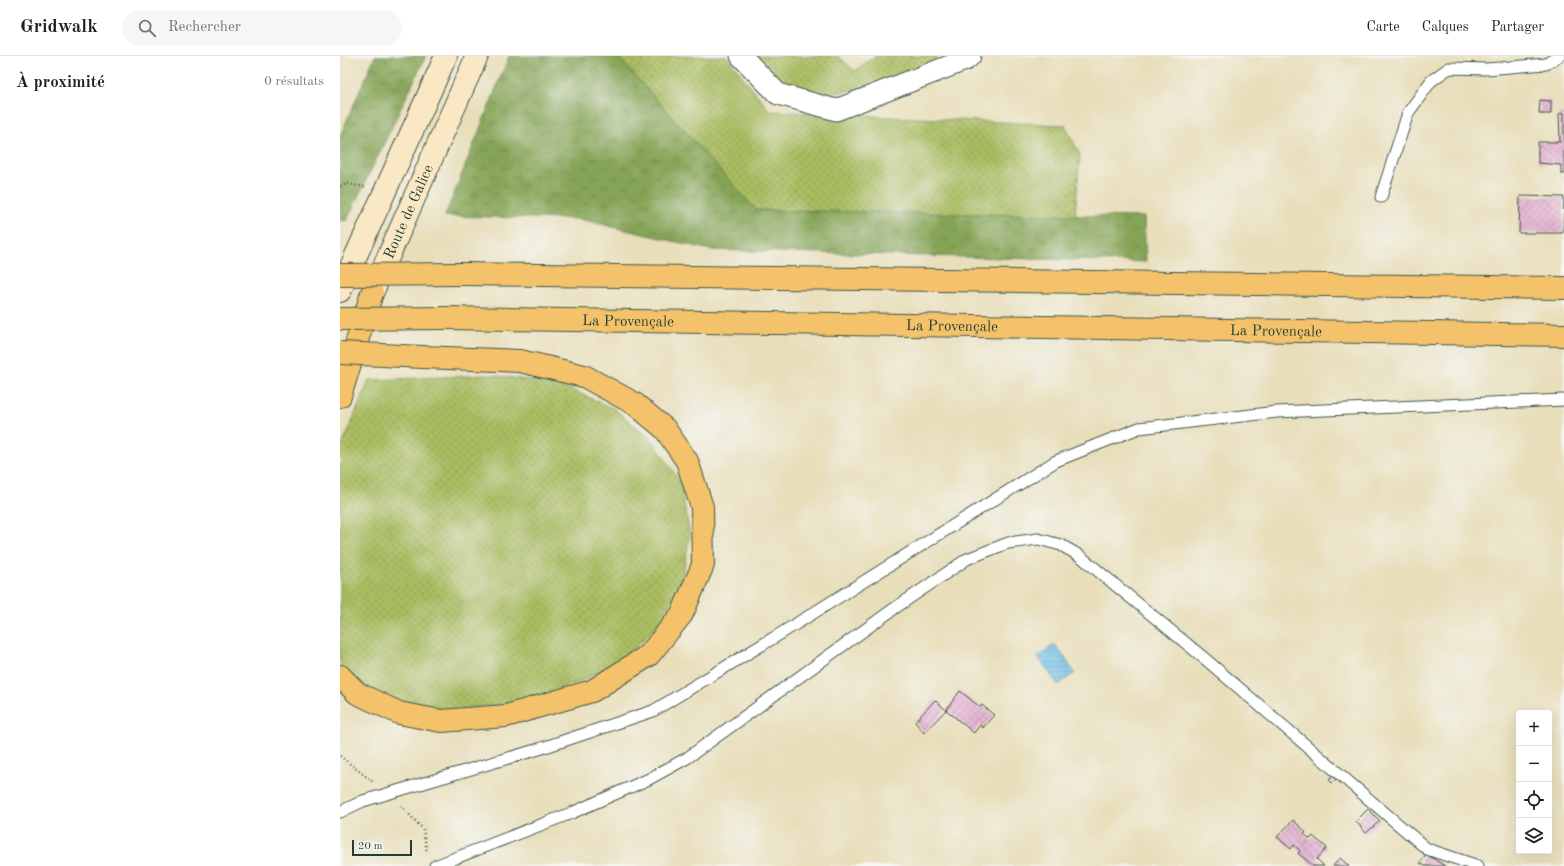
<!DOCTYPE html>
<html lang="fr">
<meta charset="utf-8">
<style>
body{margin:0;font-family:"Old Standard TT",serif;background:#f6f6f6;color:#202124}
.controls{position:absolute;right:12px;bottom:12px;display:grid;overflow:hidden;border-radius:4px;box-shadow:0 4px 16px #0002}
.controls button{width:36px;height:36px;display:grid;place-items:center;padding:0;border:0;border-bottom:1px solid #e0e0e0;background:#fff;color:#202124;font:20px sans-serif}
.scale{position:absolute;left:12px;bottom:10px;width:60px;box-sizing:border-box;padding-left:4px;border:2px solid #1f3d34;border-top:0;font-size:11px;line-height:14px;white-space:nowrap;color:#1f3d34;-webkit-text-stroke:3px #f6f6f2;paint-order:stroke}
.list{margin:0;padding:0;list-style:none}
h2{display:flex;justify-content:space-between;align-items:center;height:52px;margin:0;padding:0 16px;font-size:17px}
h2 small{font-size:13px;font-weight:400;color:#757577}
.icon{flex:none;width:22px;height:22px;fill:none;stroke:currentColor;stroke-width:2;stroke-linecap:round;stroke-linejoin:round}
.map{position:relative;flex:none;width:1224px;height:810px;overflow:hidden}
header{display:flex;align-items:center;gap:24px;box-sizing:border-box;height:56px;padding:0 20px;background:#fff;border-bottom:1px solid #e0e0e0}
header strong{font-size:19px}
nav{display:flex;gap:22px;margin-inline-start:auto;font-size:14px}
.search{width:280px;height:36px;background:#f6f6f6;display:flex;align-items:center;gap:10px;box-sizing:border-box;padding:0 14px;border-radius:22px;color:#757577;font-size:15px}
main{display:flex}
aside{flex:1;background:#fff}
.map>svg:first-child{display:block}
.grass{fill:url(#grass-dots);stroke:#647c4a}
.forest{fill:url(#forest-crowns);stroke:#527045}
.water{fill:url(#water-rules);stroke:#467d8e}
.building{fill:url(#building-cross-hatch)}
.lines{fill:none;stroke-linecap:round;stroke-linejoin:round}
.lane-casing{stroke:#3d5548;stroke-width:13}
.street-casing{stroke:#3d5548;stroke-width:23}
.secondary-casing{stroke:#3d5548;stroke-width:24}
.highway-casing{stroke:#3d5548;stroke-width:24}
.path{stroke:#3d5548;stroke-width:2.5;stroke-dasharray:1 3;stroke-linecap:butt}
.lane{stroke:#fff;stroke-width:11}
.street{stroke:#fff;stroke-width:21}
.secondary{stroke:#fae7c3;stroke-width:22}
.highway{stroke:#f3c26a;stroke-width:22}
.highway-bridge-casing{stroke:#3d5548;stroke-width:24;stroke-linecap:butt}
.highway-bridge{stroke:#f3c26a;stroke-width:22}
.labels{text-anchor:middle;stroke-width:3.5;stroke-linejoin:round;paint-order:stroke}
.street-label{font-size:15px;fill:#1f3d34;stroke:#f6f6f2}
</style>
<header>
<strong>Gridwalk</strong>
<div class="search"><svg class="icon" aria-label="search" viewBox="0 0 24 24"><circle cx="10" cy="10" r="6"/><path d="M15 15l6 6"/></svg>Rechercher</div>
<nav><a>Carte</a><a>Calques</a><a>Partager</a></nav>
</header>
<main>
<aside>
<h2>À proximité<small>0 résultats</small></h2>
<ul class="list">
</ul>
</aside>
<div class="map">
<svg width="1224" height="810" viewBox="0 0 1224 810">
<defs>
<pattern id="grass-dots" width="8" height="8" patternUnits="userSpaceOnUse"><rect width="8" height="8" fill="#a9bc60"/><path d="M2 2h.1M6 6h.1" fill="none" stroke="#899a50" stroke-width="1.8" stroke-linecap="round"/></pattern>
<pattern id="forest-crowns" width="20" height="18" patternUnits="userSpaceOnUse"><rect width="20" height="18" fill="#86a456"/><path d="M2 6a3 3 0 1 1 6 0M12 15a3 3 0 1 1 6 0" fill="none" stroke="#6d8748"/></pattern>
<pattern id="water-rules" width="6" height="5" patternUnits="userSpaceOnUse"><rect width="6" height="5" fill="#6cbde7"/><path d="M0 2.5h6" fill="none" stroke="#589bbc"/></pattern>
<pattern id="building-cross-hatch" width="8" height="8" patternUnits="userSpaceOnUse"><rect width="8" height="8" fill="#e4b0d0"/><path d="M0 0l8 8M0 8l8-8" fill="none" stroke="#b890aa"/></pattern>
</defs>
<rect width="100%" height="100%" fill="#f6f6f2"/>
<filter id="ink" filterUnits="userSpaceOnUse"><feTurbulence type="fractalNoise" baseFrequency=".025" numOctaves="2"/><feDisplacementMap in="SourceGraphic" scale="8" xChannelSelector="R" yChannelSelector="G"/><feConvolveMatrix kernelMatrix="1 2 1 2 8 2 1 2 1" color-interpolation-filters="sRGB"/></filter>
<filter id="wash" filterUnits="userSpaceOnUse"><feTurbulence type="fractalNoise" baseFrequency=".012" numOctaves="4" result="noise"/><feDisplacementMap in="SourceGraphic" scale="16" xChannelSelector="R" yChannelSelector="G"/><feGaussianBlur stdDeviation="0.9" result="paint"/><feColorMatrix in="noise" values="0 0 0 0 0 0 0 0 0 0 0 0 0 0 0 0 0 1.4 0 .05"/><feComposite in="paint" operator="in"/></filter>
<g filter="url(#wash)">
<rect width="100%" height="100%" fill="#e8deba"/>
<g class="grass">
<polygon points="277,0 386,0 430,55 725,69 740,99 735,160 416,154"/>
<polygon points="412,0 498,0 515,15 535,0 598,0 592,7 534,30 482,39 436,24"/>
<polygon points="151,319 217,328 273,352 312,384 340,425 350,479 342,522 322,565 284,603 235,628 171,648 103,654 52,647 23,631 0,609 0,395 29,324"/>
</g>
<g class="forest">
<polygon points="35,0 86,0 7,164 0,165 0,80"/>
<polygon points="169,0 277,0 416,154 804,161 806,206 371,194 239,163 105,160"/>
</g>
<polygon class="water" points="715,588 735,617 718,629 698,601"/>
<g id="blocks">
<g class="building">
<polygon points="1200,44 1211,45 1211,58 1199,58"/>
<polygon points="1224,57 1224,118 1221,118 1221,109 1198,107 1198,86 1220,86 1219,58"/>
<polygon points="1180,140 1224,141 1223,177 1179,177"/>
<polygon points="620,635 640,651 642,649 654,659 643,672 640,669 634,677 606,654"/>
<polygon points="595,644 606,654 584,677 575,666"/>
<polygon points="994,719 997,722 992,727 989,724"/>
<polygon points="1028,753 1040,765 1026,777 1016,765"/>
<polygon points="953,764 966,776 964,778 970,783 973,780 987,792 977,803 984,810 973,810 958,797 960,795 954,789 951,793 937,781"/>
<polygon points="1086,798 1105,810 1085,810 1080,807"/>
<polygon points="1000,802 1009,810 993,810"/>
</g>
</g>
</g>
<g filter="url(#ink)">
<use href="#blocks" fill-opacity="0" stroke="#3d5548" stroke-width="1"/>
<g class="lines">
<g class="lane-casing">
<g id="lane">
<polyline points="1041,141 1068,57 1091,25 1109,12 1147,13 1206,8 1219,0"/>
<polyline points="0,756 23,745 199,693 313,655 440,578 716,405 799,372 937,356 1224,344"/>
<polyline points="95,810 234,756 309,723 347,702 555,552 627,503 668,487 698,483 721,489 740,500 864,602 1087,793 1138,810"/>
</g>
</g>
<g class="street-casing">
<polyline id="street" points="401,0 438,38 496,54 625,4 630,0"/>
</g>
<g class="secondary-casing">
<g id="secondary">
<polyline points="0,235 106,0"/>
<path id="s1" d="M33 235 137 0"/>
</g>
</g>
<g class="highway-casing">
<g id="highway">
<polyline points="123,218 1224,232"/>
<path id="s2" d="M105 262 1224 279"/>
<polyline points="0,340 32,237"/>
<polyline points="0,620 17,637 59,657 101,665 166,660 252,635 309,599 342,558 363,509 362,451 347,405 325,373 295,348 244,320 180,305 83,301"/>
</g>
</g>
<g class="path">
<polyline points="0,130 8,128 25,131"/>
<polyline points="0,700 33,726"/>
<polyline points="61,750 83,773 87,797"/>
</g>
<use href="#lane" class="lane"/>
<use href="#street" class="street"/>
<use href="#secondary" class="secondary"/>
<use href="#highway" class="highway"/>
<g class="highway-bridge-casing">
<g id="highway-bridge">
<polyline points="0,219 123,218"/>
<polyline points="0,263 105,262"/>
<polyline points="0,297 83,301"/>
</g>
</g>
<use href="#highway-bridge" class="highway-bridge"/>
</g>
</g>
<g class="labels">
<g class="street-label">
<text dy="5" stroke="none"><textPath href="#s1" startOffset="87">Route de Galice</textPath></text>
<text dy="5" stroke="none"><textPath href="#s2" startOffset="183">La Provençale</textPath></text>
<text dy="5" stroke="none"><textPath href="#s2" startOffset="507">La Provençale</textPath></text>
<text dy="5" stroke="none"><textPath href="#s2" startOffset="831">La Provençale</textPath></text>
</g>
</g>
</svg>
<div class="controls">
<button>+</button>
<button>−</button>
<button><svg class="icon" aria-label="locate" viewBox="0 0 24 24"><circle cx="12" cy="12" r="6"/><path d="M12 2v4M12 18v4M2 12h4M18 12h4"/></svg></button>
<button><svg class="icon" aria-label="layers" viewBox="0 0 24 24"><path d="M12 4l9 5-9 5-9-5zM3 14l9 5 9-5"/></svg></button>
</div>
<div class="scale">20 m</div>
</div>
</main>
